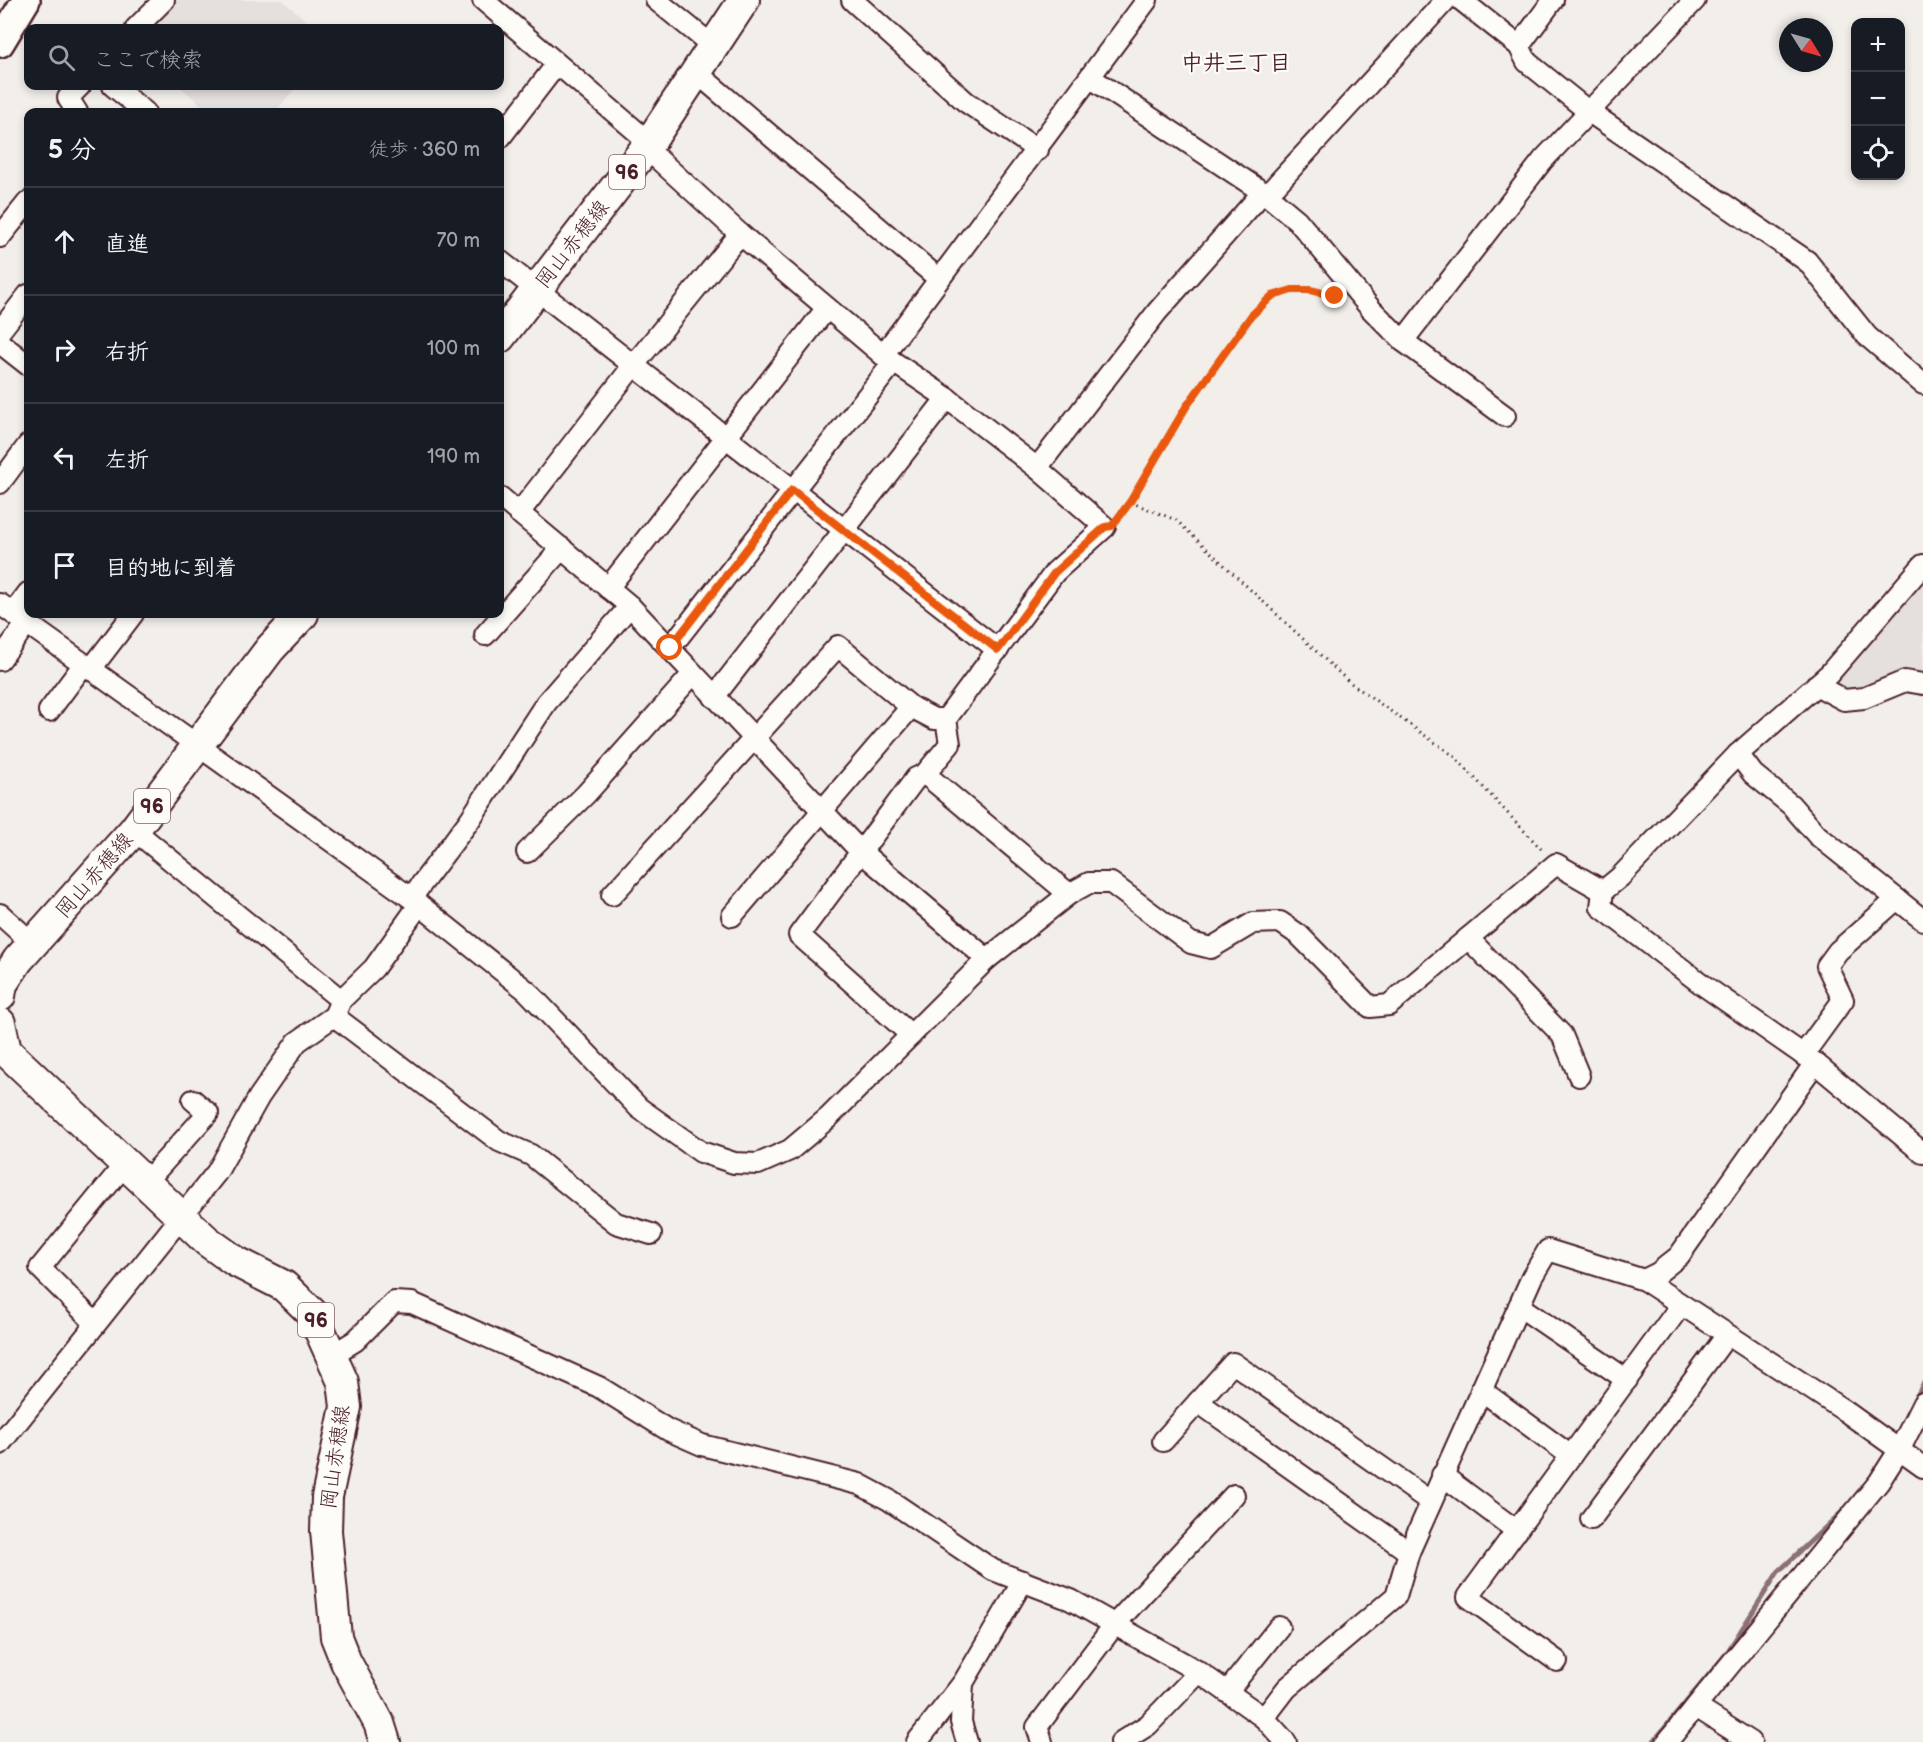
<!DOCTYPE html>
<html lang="ja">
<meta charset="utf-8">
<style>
body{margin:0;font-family:"Balsamiq Sans","Klee One",sans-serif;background:#20242c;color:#f1f3f6}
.controls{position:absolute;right:18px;top:18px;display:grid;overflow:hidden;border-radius:12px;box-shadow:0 3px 9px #0003}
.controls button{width:54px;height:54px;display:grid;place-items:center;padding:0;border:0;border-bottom:2px solid #363941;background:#171b24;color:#f1f3f6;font:30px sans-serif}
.compass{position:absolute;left:1779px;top:18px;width:54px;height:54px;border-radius:50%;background:#171b24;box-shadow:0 3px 9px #0003;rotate:127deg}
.stop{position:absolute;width:18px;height:18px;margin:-14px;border:4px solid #ea580c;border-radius:50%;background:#fff}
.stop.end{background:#ea580c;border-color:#fff;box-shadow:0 2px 6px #0008}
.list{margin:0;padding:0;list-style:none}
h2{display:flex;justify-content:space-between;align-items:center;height:78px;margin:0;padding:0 24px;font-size:26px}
h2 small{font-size:20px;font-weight:400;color:#9ea1a6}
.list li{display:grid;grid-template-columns:39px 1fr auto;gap:18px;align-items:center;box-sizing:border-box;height:108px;padding:0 24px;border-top:2px solid #363941}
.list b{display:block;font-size:22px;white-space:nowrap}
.list em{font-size:20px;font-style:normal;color:#9ea1a6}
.icon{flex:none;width:33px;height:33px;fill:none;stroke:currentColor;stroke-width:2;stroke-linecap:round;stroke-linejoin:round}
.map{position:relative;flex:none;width:1923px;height:1742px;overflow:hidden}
.search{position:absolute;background:#171b24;box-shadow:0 3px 9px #0003;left:24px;top:24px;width:480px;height:66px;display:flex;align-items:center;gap:15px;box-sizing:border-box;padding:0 21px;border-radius:12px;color:#9ea1a6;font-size:22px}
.panel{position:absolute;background:#171b24;box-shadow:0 3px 9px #0003;left:24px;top:108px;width:480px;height:510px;border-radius:12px}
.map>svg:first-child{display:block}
.built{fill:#e5dfdd}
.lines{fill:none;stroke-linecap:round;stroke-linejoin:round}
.stream{stroke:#8b6f75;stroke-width:5}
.street-casing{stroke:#4a1f2b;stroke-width:24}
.secondary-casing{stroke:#4a1f2b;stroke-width:32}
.primary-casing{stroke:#4a1f2b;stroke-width:34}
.path{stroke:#4a1f2b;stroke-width:3;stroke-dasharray:1.5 4.5;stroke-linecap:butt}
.street{stroke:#fdfcf7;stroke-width:20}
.secondary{stroke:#fdfcf7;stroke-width:27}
.primary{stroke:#fdfcf7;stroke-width:30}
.route{stroke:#ea580c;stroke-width:8}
.labels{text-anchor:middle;stroke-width:4.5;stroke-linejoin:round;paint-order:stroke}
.shield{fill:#fdfcf7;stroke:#806168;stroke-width:1.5}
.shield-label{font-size:20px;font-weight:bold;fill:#4a1f2b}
.street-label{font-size:21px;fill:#4a1f2b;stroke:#fdfcf7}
.neighbourhood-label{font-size:22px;font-weight:bold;fill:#4a1f2b;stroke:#fdfcf7}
</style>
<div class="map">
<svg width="1923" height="1742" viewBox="0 0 1923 1742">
<rect width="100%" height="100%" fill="#f2efeb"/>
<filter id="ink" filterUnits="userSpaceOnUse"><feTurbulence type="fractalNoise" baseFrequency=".0167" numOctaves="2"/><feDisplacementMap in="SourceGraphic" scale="12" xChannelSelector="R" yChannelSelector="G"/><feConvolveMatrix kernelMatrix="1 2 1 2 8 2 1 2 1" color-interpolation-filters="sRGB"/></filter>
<g filter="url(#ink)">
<g class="built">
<polygon points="171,0 282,0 315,28 144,28"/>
<polygon points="179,86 297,86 275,112 210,112"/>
<polygon points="1923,576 1923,676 1916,672 1903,672 1865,692 1832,691 1836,679"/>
</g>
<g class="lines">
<g class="stream">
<polyline points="1915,1400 1923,1384"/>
<polyline points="1653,1742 1726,1654 1778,1572 1846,1508"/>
</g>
<g class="street-casing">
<g id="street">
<polyline points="483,0 650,143"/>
<polyline points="656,0 714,47"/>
<polyline points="852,0 966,102 1038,150"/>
<polyline points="1461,0 1519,46 1527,62 1588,111 1807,261 1867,336 1923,384"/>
<polyline points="136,28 164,0"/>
<polyline points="1519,46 1553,0"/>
<polyline points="697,73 939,279"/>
<polyline points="1091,78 1267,195 1297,220 1371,309 1403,341 1505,416"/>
<polyline points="113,86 145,112"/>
<polyline points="77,112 68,98 80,86"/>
<polyline points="500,138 556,65"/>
<polyline points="646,148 740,234 883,355 947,398 1037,468 1105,527 1055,572 946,719 934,719 911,707 732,916"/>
<polyline points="1267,195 1446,0"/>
<polyline points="0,237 28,202"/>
<polyline points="500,261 998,650"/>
<polyline points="0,331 28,295"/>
<polyline points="1403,341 1543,160 1695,0"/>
<polyline points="0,343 28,365"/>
<polyline points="883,355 1147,0"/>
<polyline points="1037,468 1157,312 1263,192"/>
<polyline points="0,483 28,445"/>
<polyline points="500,497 630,606 860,851 987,959"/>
<polyline points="519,513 633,366 740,234"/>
<polyline points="1923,565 1829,674 1738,754 1620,877 1603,891 1601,907 1703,985 1815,1063 1923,1153"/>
<polyline points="608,588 827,308"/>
<polyline points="0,604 411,898 527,991 639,1108 701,1152 734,1163 758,1164 790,1150 828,1118 987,959 1069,894 1089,883 1111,883 1191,943 1211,948 1253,923 1280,922 1299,935 1370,1007 1389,1005 1556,864 1603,891"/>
<polyline points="13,613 28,593"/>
<polyline points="485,635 562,548"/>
<polyline points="670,648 893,363"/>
<polyline points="0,660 27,623"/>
<polyline points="91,669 133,614"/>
<polyline points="1816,685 1844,700 1864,698 1905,681 1923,684"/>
<polyline points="714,697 947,398"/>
<polyline points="49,711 84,664"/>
<polyline points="946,719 950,744 925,774 1069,894"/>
<polyline points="1738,754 1753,774 1791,805 1817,835 1923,920"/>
<polyline points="134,830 341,1000"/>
<polyline points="527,852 586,794 692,675"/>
<polyline points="612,895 838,646 911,707"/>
<polyline points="411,898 469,821 546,703 630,606"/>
<polyline points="0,914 33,944"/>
<polyline points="1468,938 1562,1035 1579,1076"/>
<polyline points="334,1016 499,1141 531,1155 616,1223 651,1234"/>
<polyline points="911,1035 799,935 916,778 925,774"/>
<polyline points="1803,1055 1843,1000 1827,966 1838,951 1897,899"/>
<polyline points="145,1183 208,1113 193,1100"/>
<polyline points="1644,1280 1658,1273 1679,1256 1815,1063"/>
<polyline points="1519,1306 1627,1380"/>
<polyline points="95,1323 40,1268 125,1164"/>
<polyline points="332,1355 355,1341 394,1302 412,1303 599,1387 668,1430 702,1445 859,1484 889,1500 993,1570 1071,1600 1199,1672 1264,1718 1286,1742"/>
<polyline points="1481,1390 1571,1456"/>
<polyline points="1198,1402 1409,1552"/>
<polyline points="1163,1441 1233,1363 1431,1502"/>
<polyline points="0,1444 217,1172 259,1097 297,1042 334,1016 341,1000 374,968 419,905"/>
<polyline points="1442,1475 1517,1531"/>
<polyline points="1591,1519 1727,1335"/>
<polyline points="1557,1661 1468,1597 1681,1305"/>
<polyline points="1227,1692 1279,1627"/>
<polyline points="1696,1707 1751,1742"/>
<polyline points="1264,1718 1287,1688 1396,1596 1409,1552 1532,1277 1548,1250 1644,1280 1845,1411 1923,1467"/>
<polyline points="917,1742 963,1683"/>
<polyline points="967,1742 961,1722 963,1683 1023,1581"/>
<polyline points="1042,1742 1037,1727 1115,1624 1234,1495"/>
<polyline points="1121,1742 1148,1725 1199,1672"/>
<polyline points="1667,1742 1879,1482 1900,1449 1923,1403"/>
</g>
</g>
<g class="secondary-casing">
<polyline id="secondary" points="0,43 26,0"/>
</g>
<g class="primary-casing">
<g id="primary">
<polyline points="500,337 646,148 744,0"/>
<polyline points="0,996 2,984 18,960 134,830 270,649 303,614"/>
<polyline points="0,1023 6,1051 207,1241 235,1261 284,1286 312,1313 343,1382 346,1407 327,1497 326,1531 336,1637 346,1662 379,1723 385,1742"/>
</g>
</g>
<g class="path">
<polyline points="1130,502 1186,407 1251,317 1272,296 1292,290 1336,295"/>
<polyline points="1120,516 1130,502 1176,520 1348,681 1454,756 1544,852"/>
</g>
<use href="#street" class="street"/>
<use href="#secondary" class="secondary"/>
<use href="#primary" class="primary"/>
</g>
</g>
<g class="lines" filter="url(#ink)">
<polyline class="route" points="670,648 792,490 998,650 1055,572 1105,527 1112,526 1130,502 1186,407 1251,316 1272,296 1292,290 1310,290 1335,296"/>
</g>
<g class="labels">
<g class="shield">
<rect x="609" y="155" width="36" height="34" rx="4.5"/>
<rect x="134" y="789" width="36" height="34" rx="4.5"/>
<rect x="298" y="1303" width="36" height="34" rx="4.5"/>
</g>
<g class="shield-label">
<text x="627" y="179">96</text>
<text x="152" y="813">96</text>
<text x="316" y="1327">96</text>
</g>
<g class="street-label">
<text transform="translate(572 244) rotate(-52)" y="7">岡山赤穂線</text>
<text transform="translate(94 875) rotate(-49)" y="7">岡山赤穂線</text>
<text transform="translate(335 1457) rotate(-82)" y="7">岡山赤穂線</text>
</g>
<g class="neighbourhood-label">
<text x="1236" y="70">中井三丁目</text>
</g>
</g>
</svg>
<div class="controls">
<button>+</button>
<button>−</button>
<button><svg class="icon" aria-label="locate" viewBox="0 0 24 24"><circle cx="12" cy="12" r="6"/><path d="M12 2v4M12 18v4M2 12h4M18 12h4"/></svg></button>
</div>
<svg class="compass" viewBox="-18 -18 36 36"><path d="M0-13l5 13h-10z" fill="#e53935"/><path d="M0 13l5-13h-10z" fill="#9ea1a6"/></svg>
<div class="stop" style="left:670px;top:648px"></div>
<div class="stop end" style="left:1335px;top:296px"></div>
<div class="search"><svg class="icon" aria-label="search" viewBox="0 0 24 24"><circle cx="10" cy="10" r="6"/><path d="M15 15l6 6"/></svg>ここで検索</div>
<section class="panel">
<h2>5 分<small>徒歩 · 360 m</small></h2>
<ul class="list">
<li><svg class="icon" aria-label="ahead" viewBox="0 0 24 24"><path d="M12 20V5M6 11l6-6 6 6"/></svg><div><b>直進</b></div><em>70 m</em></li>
<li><svg class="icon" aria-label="right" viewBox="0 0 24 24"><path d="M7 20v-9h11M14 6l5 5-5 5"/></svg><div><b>右折</b></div><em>100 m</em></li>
<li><svg class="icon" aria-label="left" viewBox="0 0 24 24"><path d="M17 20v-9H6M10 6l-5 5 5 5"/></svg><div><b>左折</b></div><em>190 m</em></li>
<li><svg class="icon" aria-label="arrive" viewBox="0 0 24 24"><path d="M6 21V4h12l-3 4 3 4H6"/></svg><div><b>目的地に到着</b></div></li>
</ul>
</section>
</div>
